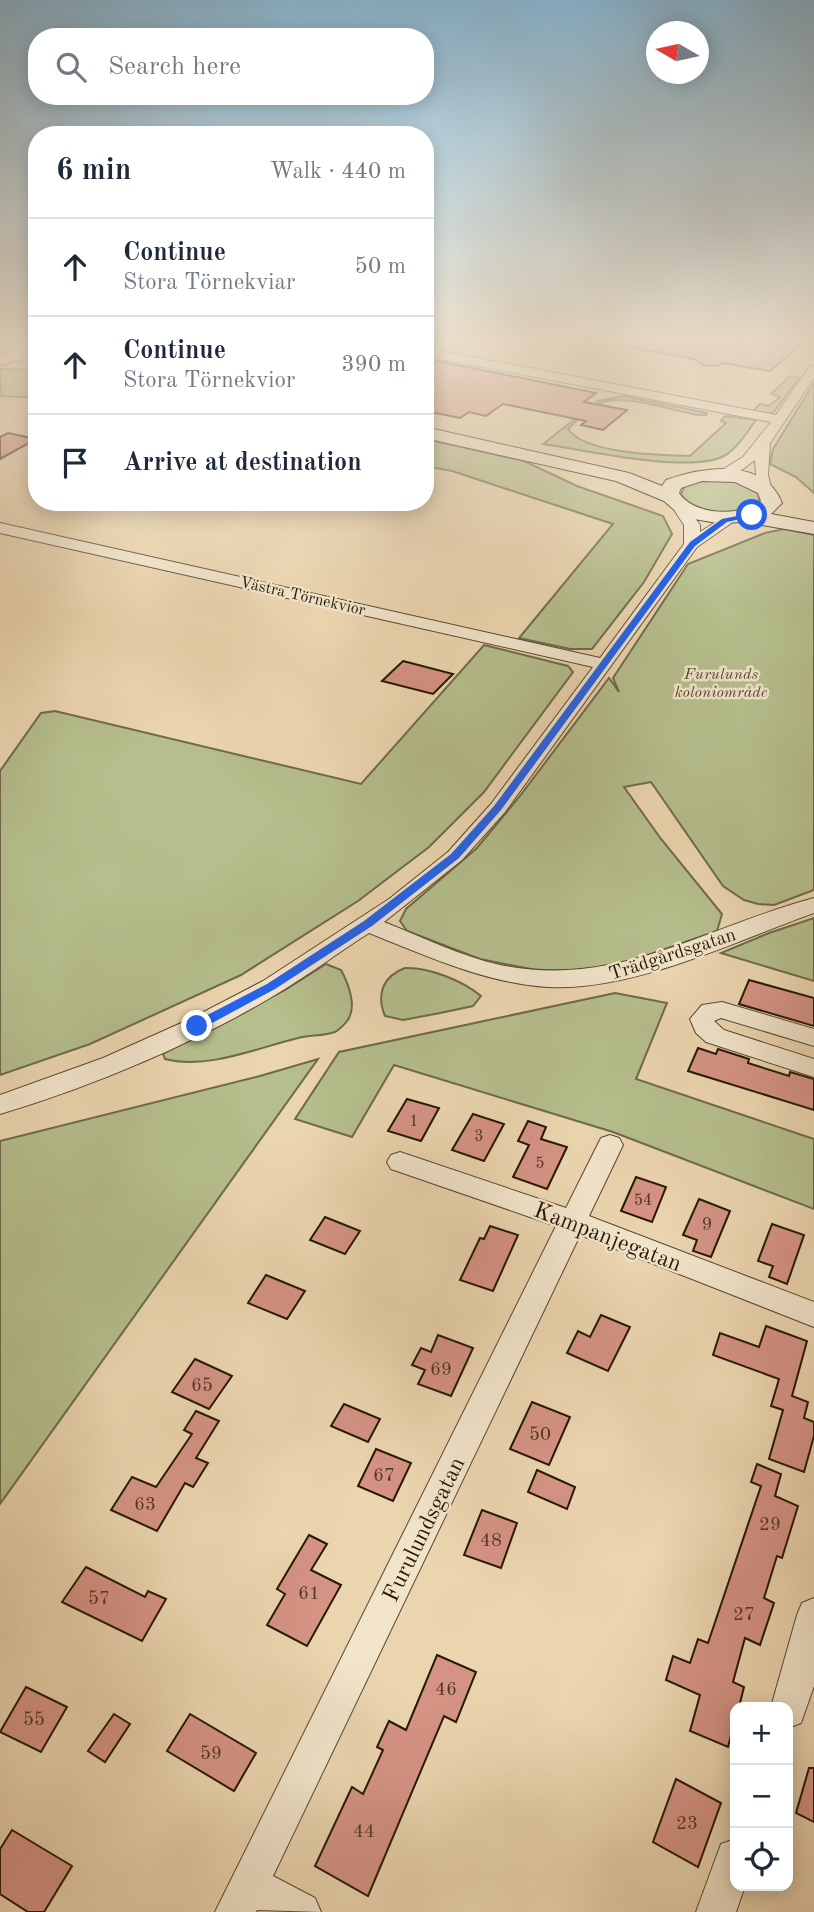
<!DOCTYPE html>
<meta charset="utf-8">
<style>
body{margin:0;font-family:"Old Standard TT",serif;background:#f2f2f3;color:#1f2937}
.controls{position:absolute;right:21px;bottom:21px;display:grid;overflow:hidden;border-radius:14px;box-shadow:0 4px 18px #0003}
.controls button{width:63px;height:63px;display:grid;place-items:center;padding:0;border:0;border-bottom:2px solid #e0e1e3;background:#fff;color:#1f2937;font:35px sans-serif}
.compass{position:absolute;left:646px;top:21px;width:63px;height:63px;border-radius:50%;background:#fff;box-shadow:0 4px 18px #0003;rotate:279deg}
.stop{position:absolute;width:21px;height:21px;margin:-16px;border:5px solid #2563eb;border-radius:50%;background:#fff}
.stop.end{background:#2563eb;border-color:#fff;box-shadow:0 2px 7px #0008}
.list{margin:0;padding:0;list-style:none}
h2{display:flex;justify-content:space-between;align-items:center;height:91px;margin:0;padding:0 28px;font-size:30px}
h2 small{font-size:23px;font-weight:400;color:#747a83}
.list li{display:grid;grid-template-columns:46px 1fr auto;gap:21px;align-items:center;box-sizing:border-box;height:98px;padding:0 28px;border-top:2px solid #e0e1e3}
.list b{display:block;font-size:26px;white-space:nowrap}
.list p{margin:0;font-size:23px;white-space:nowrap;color:#747a83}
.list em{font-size:23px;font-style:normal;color:#747a83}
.icon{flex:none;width:38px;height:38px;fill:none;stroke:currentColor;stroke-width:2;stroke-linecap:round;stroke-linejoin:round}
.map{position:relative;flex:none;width:814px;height:1912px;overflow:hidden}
.search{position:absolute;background:#fff;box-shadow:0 4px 18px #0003;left:28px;top:28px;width:406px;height:77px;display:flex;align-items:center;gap:18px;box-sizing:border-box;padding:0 24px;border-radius:28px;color:#747a83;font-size:26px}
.panel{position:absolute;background:#fff;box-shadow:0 4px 18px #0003;left:28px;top:126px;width:406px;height:385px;border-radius:28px}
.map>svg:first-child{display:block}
.green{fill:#b5be8c;stroke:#6e6a49;stroke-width:2}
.building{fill:#d59384;stroke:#261706;stroke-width:2}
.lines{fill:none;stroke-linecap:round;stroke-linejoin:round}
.street-casing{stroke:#574630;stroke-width:2}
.secondary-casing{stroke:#261706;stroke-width:2}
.street{fill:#f2e4cb;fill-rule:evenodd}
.secondary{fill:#f2e4cb;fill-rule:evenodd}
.route{fill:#2563eb}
.labels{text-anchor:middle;stroke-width:5;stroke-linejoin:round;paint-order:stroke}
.far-street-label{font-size:16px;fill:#261706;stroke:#f2e4cb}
.far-park-label{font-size:16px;font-style:italic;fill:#51492e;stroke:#f2e4cb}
.number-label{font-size:16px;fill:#523626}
.street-label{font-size:19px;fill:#261706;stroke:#f2e4cb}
.near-number-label{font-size:19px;fill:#523626}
.near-street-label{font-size:23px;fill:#261706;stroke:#f2e4cb}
</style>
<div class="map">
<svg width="814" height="1912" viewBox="0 0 814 1912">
<rect width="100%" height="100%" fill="#ebd5af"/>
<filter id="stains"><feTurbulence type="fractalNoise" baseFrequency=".00286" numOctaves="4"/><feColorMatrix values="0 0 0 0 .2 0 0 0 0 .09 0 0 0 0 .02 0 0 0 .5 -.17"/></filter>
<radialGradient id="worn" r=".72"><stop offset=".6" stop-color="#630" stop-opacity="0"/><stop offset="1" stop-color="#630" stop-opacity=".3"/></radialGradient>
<g class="green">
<polygon points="0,369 37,370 37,398 0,396"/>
<polygon points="790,376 799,378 773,413 751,413 760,404 769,406 780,397 771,394"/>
<polygon points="814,383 814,493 796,477 770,464 773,449"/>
<path d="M623 396 707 413 706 415H698C674 411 630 396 607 401 593 404 578 419 568 429 585 454 660 455 690 456L726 423 721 421 725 416 756 420C747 432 737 449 724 456 689 474 584 450 543 444L598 401Z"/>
<polygon points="425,439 524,461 577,486 663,516 672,534 644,582 592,649 570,649 519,638 613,524 452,471 425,466"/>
<path d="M704 480 736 482 758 493 759 502C742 518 694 515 681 494L685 486Z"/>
<polygon points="784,529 814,535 814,890 774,905 758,904 744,900 723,886 651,782 624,787 661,839 722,914 717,931 602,971 541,971 480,959 407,931 400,921 406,909 477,848 520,796 609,678 619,692 613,678 688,564 765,533"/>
<polygon points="484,645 568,666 573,672 484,792 429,847 358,901 241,975 90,1044 0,1075 0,771 41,713 55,711 361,784"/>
<polygon points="814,918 814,981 721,953 769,933"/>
<path d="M326 964 341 970C348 983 358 1007 347 1021 345 1024 339 1030 335 1032 324 1036 309 1035 298 1038 257 1048 207 1070 165 1059L163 1054 175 1047 285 990Z"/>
<path d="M405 968C429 967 463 981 481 996L473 1006 440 1013 403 1020 385 1016C376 994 383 976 405 968Z"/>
<polygon points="615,993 667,1003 636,1079 814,1139 814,1209 613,1132 394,1065 352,1137 295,1119 339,1052"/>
<polygon points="318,1059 0,1504 0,1141 260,1076"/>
</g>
<g class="building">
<polygon points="630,338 809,338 770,371 723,363 718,366 703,365 694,359 629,347"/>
<polygon points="437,361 596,393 584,402 627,410 603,430 581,425 586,421 503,404 486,416 469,412 460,418 425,411 425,369"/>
<polygon points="8,433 36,439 0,459 0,437"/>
<polygon points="403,661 453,674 433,694 382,681"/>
<polygon points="749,980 814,998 814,1026 739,1004"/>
<polygon points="698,1048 716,1054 718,1049 749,1059 748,1063 789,1076 790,1072 814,1079 814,1110 688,1071"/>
<polygon points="407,1099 439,1108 421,1141 388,1131"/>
<polygon points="473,1114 504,1124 484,1161 452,1150"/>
<polygon points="528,1121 546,1127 541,1139 567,1147 547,1189 513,1177 529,1145 518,1141"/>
<polygon points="636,1177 666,1187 652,1222 621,1211"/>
<polygon points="699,1199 730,1211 711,1257 693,1251 697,1240 683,1235"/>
<polygon points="325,1217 360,1231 345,1254 310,1240"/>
<polygon points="772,1224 804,1235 787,1284 769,1277 773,1266 758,1261"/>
<polygon points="490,1226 518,1235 493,1291 460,1280 480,1238 484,1239"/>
<polygon points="266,1275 305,1291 287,1319 248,1303"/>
<polygon points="601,1315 630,1327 608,1371 567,1353 578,1331 590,1337"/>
<polygon points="766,1326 807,1341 792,1396 808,1402 804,1418 814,1422 814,1436 804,1472 769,1459 783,1410 771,1406 779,1379 713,1355 720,1333 759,1347"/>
<polygon points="438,1335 473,1348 451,1396 418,1384 425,1370 412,1365 421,1348 431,1352"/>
<polygon points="195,1359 232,1376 209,1409 172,1392"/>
<polygon points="532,1402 570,1417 549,1465 510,1449"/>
<polygon points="344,1404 380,1419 368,1442 331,1426"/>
<polygon points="196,1411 219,1421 196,1458 208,1463 193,1487 185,1483 157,1531 111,1510 132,1477 156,1487 192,1434 184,1430"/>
<polygon points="376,1449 411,1463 393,1501 358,1486"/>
<polygon points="757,1464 781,1474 775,1496 798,1506 782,1558 777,1556 764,1598 774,1603 760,1645 745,1638 733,1682 744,1687 739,1707 735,1707 735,1720 728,1747 690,1731 700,1695 666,1680 673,1656 690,1663 698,1639 708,1643 761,1486 751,1482"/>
<polygon points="537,1470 575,1487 567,1509 528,1492"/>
<polygon points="482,1510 517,1523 501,1568 464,1555"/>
<polygon points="309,1535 327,1544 311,1570 341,1585 307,1646 267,1625 285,1594 277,1589"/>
<polygon points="86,1567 145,1597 148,1591 166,1599 142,1641 62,1602"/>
<polygon points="437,1655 476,1672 456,1722 444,1716 368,1896 315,1866 352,1787 363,1794 383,1750 377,1747 389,1721 406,1730"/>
<polygon points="26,1687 67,1707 41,1752 0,1732"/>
<polygon points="114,1714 130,1724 105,1762 88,1751"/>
<polygon points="190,1714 256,1753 234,1791 167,1751"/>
<polygon points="809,1768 814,1768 814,1822 796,1813"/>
<polygon points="676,1779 721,1803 698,1867 653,1842"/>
<polygon points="12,1830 72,1866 44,1912 28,1912 0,1894 0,1849"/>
</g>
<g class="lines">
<g class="street-casing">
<g id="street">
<polygon points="425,348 776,415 810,366 814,365 814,378 770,443 768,475 771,487 764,491 757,487 755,460 736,474 721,479 716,478 714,475 743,457 771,422 425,356"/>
<path d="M678 501 683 502 700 525V532L728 514H738L740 517 697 547 505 812 462 860 384 922C422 937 460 956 500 965 619 989 704 927 814 898V913C735 941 632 992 547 987 485 983 427 956 369 933 339 952 310 974 280 992 196 1043 94 1086 0 1114V1095L103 1058 188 1020 263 981 389 899 448 852 491 804 593 667 0 533V523L600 658 684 544V525L671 505Z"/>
<polygon points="722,1002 814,1029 814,1046 721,1018 714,1021 724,1030 814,1059 814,1077 706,1042 696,1033 690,1019 702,1005"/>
<polygon points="610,1135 619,1138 623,1145 589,1216 814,1302 814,1327 580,1235 273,1876 315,1898 321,1912 257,1910 256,1912 215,1912 556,1226 391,1169 387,1162 391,1155 400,1152 566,1208 601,1138"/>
<polygon points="814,1598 814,1686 801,1723 788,1728 788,1707 771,1707 797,1615 802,1603"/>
<polygon points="735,1839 735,1886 745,1886 736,1912 696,1912 721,1844"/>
</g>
</g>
<g class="secondary-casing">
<g id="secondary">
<polygon points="28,338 37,338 37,351 23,359 0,365 0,355 21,347"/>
<path d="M425 427 629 473 662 486 666 480C703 467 764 457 782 503L771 514 814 522V534L744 522 717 523 694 519 679 514 664 501 616 481 425 438ZM702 481 735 482 758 493 761 501C741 517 694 516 679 493L681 488Z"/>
</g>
</g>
<use href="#street" class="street"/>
<use href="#secondary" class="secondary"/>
</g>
<linearGradient id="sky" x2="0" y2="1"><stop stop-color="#88b6d2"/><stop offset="0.56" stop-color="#f6ecdb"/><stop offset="1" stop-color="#f6ecdb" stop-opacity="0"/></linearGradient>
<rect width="814" height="606" fill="url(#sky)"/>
<polygon class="route" points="752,513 754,516 727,522 695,546 501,810 459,858 372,926 275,989 201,1029 192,1029 192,1023 267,984 364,921 451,854 494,806 690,542 722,519"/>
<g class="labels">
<g class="far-street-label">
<text transform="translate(303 595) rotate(13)" y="6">Västra Törnekvior</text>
</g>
<g class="far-park-label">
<text x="721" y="679">Furulunds<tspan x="721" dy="18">koloniområde</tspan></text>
</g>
<g class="number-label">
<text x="414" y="1126">1</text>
<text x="479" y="1141">3</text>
<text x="540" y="1168">5</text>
<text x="643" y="1205">54</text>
</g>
<g class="street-label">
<text transform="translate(672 953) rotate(-18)" y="7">Trädgårdsgatan</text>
</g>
<g class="near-number-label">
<text x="707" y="1230">9</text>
<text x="441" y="1375">69</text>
<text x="202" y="1391">65</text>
<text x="540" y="1440">50</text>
<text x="384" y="1481">67</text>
<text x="145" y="1510">63</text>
<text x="770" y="1530">29</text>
<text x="491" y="1546">48</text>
<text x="309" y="1599">61</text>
<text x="99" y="1604">57</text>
<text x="744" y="1620">27</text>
<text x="446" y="1695">46</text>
<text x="34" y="1725">55</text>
<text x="211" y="1759">59</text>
<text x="687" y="1829">23</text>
<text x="364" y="1837">44</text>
</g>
<g class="near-street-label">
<text transform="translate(608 1236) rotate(21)" y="8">Kampanjegatan</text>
<text transform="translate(423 1529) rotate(-64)" y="8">Furulundsgatan</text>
</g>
</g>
<rect width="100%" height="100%" filter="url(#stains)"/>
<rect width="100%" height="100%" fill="url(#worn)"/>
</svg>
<div class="controls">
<button>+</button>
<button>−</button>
<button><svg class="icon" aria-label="locate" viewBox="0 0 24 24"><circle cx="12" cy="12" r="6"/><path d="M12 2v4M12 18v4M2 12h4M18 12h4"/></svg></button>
</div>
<svg class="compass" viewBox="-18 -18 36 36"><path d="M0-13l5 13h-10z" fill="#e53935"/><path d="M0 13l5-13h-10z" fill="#747a83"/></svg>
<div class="stop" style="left:752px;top:515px"></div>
<div class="stop end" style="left:197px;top:1026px"></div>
<div class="search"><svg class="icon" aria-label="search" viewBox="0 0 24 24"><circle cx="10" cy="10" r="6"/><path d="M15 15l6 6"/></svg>Search here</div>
<section class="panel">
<h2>6 min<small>Walk · 440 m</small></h2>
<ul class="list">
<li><svg class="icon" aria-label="ahead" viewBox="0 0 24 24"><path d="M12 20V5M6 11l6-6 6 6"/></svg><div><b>Continue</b><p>Stora Törnekviar</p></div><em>50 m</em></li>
<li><svg class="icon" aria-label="ahead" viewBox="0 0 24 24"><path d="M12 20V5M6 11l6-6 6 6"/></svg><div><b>Continue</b><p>Stora Törnekvior</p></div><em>390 m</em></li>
<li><svg class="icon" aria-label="arrive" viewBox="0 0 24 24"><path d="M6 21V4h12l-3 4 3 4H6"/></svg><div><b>Arrive at destination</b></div></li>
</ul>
</section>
</div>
